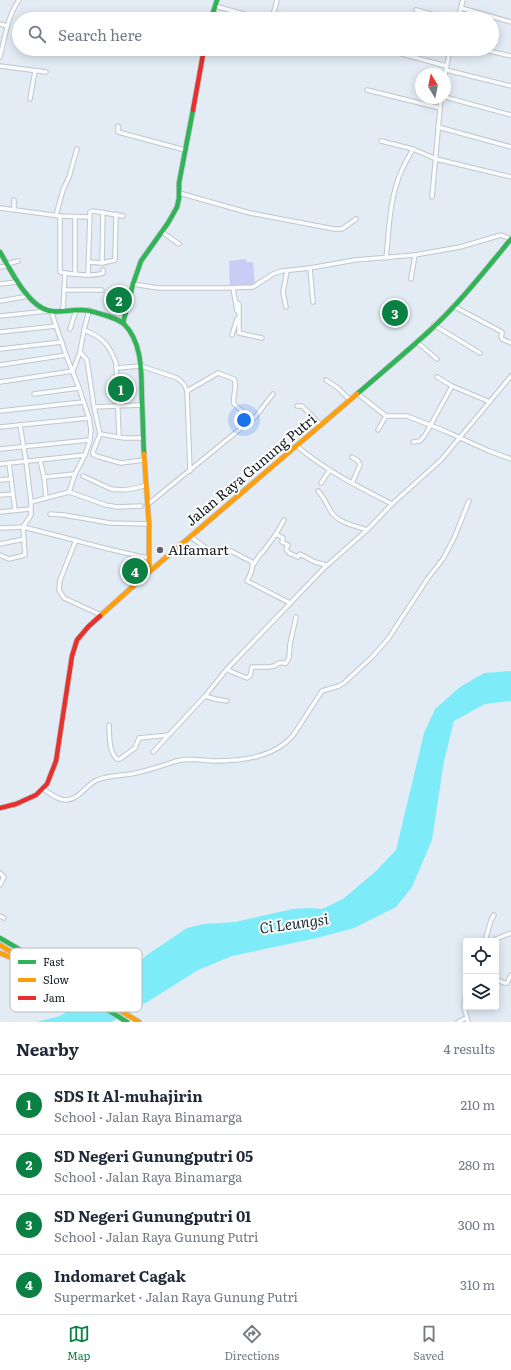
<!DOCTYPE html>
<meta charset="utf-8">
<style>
body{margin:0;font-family:Literata,serif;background:#f2f2f3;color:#1f2937}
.controls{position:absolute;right:12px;bottom:12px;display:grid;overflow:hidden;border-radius:4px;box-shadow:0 2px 10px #0003}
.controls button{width:36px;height:36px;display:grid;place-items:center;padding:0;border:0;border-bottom:1px solid #e0e1e3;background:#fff;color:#1f2937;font:20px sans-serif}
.compass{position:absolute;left:415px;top:68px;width:36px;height:36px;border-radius:50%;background:#fff;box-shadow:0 2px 10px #0003;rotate:350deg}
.you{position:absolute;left:244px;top:420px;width:14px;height:14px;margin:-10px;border:3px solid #fff;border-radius:50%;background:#1a73e8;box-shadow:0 0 0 6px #1a73e833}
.badge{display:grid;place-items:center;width:26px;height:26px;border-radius:50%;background:#0b8043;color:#fff;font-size:13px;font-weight:700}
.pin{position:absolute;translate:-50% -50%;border:2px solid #fff;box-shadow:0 1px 4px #0006}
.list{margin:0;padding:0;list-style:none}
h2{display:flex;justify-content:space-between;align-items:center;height:52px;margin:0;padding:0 16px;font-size:17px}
h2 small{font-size:13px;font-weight:400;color:#747a83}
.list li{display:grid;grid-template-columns:26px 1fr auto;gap:12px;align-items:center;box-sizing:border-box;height:60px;padding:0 16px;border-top:1px solid #e0e1e3}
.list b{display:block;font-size:15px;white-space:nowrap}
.list p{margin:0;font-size:13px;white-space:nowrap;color:#747a83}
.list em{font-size:13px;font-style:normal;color:#747a83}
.icon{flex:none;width:22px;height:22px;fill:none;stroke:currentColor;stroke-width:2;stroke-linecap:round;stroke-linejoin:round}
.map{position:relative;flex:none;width:511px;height:1022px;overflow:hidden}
.search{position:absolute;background:#fff;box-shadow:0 2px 10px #0003;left:12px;right:12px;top:12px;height:44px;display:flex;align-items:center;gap:10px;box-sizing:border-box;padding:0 14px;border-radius:22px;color:#747a83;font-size:15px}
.sheet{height:292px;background:#fff}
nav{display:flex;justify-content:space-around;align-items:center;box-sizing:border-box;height:56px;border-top:1px solid #e0e1e3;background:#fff;font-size:11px;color:#747a83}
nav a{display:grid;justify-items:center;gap:2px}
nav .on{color:#0b8043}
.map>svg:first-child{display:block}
.green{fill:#c9cdf6}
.water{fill:#7eebf8}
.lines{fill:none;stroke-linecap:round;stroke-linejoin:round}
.street-casing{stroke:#bfc6ce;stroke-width:5.5}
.fast-casing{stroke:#bfc6ce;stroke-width:6}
.slow-casing{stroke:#bfc6ce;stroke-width:6}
.jam-casing{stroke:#bfc6ce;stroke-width:6}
.street{stroke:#fbfcfe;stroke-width:3.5}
.fast{stroke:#30b455;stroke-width:4.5}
.slow{stroke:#ff9f0a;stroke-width:4.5}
.jam{stroke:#e5322d;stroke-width:4.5}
.poi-dot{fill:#5c646b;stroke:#fff;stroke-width:1.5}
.labels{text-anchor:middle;stroke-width:4;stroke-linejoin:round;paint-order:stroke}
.street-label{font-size:14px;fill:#131a21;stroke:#fff}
.poi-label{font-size:14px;fill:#131a21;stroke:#fff;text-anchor:start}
.water-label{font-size:15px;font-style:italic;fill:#183134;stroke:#fff}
.key{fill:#fff;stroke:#b8babc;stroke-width:1}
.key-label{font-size:11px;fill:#131a21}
</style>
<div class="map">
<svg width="511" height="1022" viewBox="0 0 511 1022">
<rect width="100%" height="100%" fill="#e3ecf5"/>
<polygon class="green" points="246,259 246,262 253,262 255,284 230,287 229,261"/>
<polygon class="water" points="511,671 511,701 485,704 454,721 444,761 432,840 412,887 396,907 354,928 317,938 232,956 198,970 149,1001 111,1022 36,1022 60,1016 110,986 147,955 187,928 204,924 235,922 292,909 310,908 322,909 343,899 376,871 396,850 424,733 435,709 460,687 484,673"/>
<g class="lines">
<g class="street-casing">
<g id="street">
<polyline points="215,6 262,19"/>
<polyline points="461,8 511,22"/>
<polyline points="416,10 449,19"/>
<polyline points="272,19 277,0"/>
<polyline points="458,19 463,0"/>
<polyline points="0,24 7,26"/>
<polyline points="384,49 446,66"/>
<polyline points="480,49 511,56"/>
<path d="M0 57C5 38 7 17 19 0"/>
<polyline points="0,66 46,72"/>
<polyline points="446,70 511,86"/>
<polyline points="445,75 450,49"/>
<polyline points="367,90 440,108"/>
<polyline points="445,97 511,115"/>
<polyline points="30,99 35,71"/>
<polyline points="118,126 118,132 185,150"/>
<polyline points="438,127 511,147"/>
<polyline points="381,141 413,149 436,159 511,177"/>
<polyline points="179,193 250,213 334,229 342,229 356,219"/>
<polyline points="432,197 441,98"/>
<polyline points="0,208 60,216 89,217"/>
<polyline points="14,209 14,200"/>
<polyline points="56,215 63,190 69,177 77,149"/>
<path d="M60 216V272C69 274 95 277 103 273V270"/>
<polyline points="75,217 75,274"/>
<polyline points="162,232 179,244"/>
<path d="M386 258C389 233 389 207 397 183 400 171 407 160 413 149"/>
<polyline points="89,262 102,263 115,260 116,214"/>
<polyline points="102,263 103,212"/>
<polyline points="7,264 18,261"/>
<polyline points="0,267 9,266"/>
<polyline points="310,268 313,302"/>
<polyline points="88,275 90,212 93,211 123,216"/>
<polyline points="411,279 415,255"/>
<polyline points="0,284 18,282"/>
<polyline points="133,284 158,288 225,288 253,287 273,274 282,271 310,268 355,260 415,255 460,247 501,235 511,239"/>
<polyline points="233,288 237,311"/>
<polyline points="64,290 102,290"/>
<polyline points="0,301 29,296"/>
<polyline points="236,302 239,304 239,333 262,338"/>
<polyline points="453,306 502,332 502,334 501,336 502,339 511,343"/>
<polyline points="286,307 283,292 287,271"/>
<polyline points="63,310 65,273"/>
<polyline points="0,316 48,311"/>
<polyline points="434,325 480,353"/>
<polyline points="70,329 76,310"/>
<path d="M84 330C102 337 109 344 116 363L119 437"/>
<polyline points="0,332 56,326"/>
<polyline points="232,335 237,319"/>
<polyline points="417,342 437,359"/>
<polyline points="0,349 62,342"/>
<polyline points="80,352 87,360 94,407"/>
<polyline points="0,365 66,355"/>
<path d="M116 368 141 366 177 378C183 382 185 385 187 391L190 471"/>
<polyline points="326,380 338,388 350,400"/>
<polyline points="0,382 73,371 80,352 84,330 89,310"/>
<polyline points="452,386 490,402"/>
<path d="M187 391 218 373 234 379C238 387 232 395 234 404L251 419"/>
<polyline points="34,394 79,388"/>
<polyline points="358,394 386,416 407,416 445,431 489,451 511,459"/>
<polyline points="297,406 302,406 321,425"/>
<polyline points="0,411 83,402"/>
<polyline points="0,427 89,418"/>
<polyline points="378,430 386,416"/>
<polyline points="100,434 94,407 142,405"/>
<polyline points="100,434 93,452 93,454 96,456 121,463 144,460"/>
<polyline points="100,434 124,438 143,438"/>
<polyline points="413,442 420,441 425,435 452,386 437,377"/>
<path d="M297 446C326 471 359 487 392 504"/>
<polyline points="0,449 90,440"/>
<polyline points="40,460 44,477 46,498"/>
<polyline points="9,463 15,510"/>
<polyline points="0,464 85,455"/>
<path d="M83 476 111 489C122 491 135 489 146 485"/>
<polyline points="44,477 75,474"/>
<polyline points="0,480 11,479"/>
<polyline points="321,483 329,471"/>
<polyline points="352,483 360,465 358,461 352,457"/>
<path d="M318 491C325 498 327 506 332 513 339 523 356 526 367 530"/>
<polyline points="69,492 106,505 117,507 141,506"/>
<polyline points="0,495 13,494"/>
<polyline points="31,502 69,492 75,474 85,455 90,440 91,430 89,418 79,388 66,355 51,311"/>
<polyline points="147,505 256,416 273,394"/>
<polyline points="0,512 30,509"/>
<polyline points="50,514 64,515 110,523 149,524"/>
<polyline points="284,520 276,534 283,538 282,542 288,545 286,549 289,553 298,557 300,554 315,562 326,565"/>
<polyline points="0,528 23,527 31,515 31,502 26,461 20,425"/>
<path d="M191 537 214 554H217L222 550 227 549 252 562C254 568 250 575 247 581L290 603"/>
<polyline points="76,540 60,580 59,590 64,598 101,615"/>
<polyline points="0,544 24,539"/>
<path d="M0 555 9 559 25 555 23 527C65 537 107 550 149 558"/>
<polyline points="253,565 261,553 262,553 276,534"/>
<polyline points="227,669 232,672 247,678 250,676 252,667 268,667 274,666 279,663 286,663 289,658 290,644 296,617"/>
<polyline points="205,696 215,699 227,701"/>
<path d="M109 725C110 737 108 750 117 759H120L135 748 139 738 169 735"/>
<polyline points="153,752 205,696 227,669 323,569 367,530 392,504 441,460 511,376"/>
<path d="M43 789C50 793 59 801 67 800 79 799 86 785 97 780 109 775 123 776 136 773 150 770 163 765 177 761 188 758 201 760 213 761 241 761 275 758 294 734L322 691 339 686 344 683 372 657 388 639 428 578 443 559 454 538 469 501"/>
<polyline points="0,873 4,877 0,885"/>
<polyline points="0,916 4,918"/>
<polyline points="485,941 491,920 494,915"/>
<polyline points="491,941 511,933"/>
<polyline points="496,979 504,983 507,983 511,975"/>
<polyline points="466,992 464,1006 468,1022"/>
<polyline points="458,1022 466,1018"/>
</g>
</g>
<g class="fast-casing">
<g id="fast">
<polyline points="211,19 217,0"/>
<path d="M0 252C10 269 24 298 42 308 55 316 74 307 90 311 98 313 117 318 124 324 144 344 141 377 142 402 143 420 143 437 144 454"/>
<polyline points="123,323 133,284 141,261 168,223 177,207 179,198 179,183 193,110"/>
<path d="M357 394C380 374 403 355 426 334 457 306 484 272 511 239"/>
<polyline points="0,938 41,962"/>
<polyline points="36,968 66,984 127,1022"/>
</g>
</g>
<g class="slow-casing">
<g id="slow">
<polyline points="144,454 149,524 149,572"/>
<polyline points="100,616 149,572 357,394"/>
<polyline points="0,945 36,968"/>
<polyline points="0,953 26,964"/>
<polyline points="41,962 139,1022"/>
</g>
</g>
<g class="jam-casing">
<g id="jam">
<polyline points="193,110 204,49"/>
<polyline points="0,808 16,804 36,795 47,784 56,761 72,656 77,640 88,627 100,616"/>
</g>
</g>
<use href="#street" class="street"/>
<use href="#fast" class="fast"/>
<use href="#slow" class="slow"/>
<use href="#jam" class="jam"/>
</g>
<circle class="poi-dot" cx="160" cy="550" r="4"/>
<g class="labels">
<g class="street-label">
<text transform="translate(251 470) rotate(-40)" y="5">Jalan Raya Gunung Putri</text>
</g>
<g class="poi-label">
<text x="168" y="555">Alfamart</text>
</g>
<g class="water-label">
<text transform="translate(294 924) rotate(-8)" y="5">Ci Leungsi</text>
</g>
</g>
<rect x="10" y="948" width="132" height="64" rx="6" class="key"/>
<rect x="18" y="960" width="18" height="4" fill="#30b455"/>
<rect x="18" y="978" width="18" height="4" fill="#ff9f0a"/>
<rect x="18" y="996" width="18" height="4" fill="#e5322d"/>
<g class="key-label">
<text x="43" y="966">Fast</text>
<text x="43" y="984">Slow</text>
<text x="43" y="1002">Jam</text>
</g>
</svg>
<div class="controls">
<button><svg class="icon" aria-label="locate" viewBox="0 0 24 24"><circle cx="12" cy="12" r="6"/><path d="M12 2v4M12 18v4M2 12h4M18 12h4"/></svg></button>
<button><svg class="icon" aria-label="layers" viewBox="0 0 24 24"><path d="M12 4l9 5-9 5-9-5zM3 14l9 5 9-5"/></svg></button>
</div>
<svg class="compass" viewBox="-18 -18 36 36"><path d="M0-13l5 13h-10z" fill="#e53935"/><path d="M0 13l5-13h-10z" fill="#747a83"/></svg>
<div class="you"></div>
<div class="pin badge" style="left:121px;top:389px">1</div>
<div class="pin badge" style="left:119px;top:300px">2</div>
<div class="pin badge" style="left:395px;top:313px">3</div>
<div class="pin badge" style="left:135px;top:571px">4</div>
<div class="search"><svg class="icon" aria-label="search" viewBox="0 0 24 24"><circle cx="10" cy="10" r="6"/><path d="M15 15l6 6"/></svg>Search here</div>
</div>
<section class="sheet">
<h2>Nearby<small>4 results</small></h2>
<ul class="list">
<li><span class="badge">1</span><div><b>SDS It Al-muhajirin</b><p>School · Jalan Raya Binamarga</p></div><em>210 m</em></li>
<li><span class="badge">2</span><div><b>SD Negeri Gunungputri 05</b><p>School · Jalan Raya Binamarga</p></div><em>280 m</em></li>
<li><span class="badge">3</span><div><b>SD Negeri Gunungputri 01</b><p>School · Jalan Raya Gunung Putri</p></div><em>300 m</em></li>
<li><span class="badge">4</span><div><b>Indomaret Cagak</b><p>Supermarket · Jalan Raya Gunung Putri</p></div><em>310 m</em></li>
</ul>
</section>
<nav>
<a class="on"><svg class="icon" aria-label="map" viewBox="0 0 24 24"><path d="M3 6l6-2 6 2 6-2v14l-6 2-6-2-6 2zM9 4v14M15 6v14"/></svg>Map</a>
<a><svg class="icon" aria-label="directions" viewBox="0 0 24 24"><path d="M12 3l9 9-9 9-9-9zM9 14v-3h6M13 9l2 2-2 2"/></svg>Directions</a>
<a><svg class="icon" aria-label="saved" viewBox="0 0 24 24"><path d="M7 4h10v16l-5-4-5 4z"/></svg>Saved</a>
</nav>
